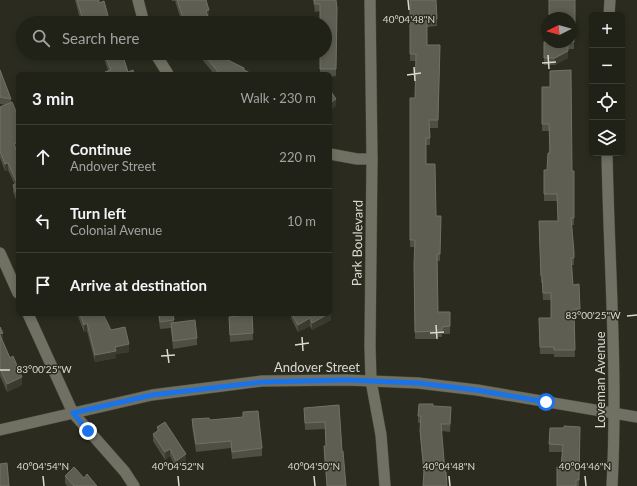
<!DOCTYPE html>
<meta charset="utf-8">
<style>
body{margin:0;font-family:Lato,sans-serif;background:#282920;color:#f1f3f6}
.controls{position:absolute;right:12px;top:12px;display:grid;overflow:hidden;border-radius:6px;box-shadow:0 2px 6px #0003}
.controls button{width:36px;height:36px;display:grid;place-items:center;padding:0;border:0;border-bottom:1px solid #3d3e36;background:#202117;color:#f1f3f6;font:20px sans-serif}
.compass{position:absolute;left:541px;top:12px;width:36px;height:36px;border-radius:50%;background:#202117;box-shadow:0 2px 6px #0003;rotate:265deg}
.stop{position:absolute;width:12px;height:12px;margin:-9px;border:3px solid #1a73e8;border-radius:50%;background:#fff}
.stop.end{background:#1a73e8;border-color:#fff;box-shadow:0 1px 4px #0008}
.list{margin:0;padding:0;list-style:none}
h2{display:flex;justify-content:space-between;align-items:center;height:52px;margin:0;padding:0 16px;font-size:17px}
h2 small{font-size:13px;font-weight:400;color:#a2a3a1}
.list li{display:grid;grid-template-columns:26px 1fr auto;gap:12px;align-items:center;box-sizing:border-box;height:64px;padding:0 16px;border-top:1px solid #3d3e36}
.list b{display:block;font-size:15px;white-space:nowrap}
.list p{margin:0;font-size:13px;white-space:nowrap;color:#a2a3a1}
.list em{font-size:13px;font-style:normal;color:#a2a3a1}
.icon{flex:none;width:22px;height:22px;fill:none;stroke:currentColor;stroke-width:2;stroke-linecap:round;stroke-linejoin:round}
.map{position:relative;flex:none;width:637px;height:486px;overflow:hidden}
.search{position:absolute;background:#202117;box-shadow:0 2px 6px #0003;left:16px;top:16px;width:316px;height:44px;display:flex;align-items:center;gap:10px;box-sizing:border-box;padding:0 14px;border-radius:22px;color:#a2a3a1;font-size:15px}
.panel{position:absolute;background:#202117;box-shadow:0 2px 6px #0003;left:16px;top:72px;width:316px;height:244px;border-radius:6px}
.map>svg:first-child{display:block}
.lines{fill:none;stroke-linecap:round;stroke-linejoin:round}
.minor-casing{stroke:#47473d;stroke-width:12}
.minor{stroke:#707162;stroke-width:11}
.wall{fill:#4f5043}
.shaded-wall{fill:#3b3c2e}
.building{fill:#5e5f52;stroke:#717266}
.route{stroke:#1a73e8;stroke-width:5}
.ticks{fill:none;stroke:#d9dad2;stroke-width:1.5}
.labels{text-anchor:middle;stroke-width:3;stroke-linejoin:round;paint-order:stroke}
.street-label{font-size:13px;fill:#d9dad2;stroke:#2b2c1f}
.ticks-label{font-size:10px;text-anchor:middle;fill:#d9dad2;stroke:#2b2c1f;stroke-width:3;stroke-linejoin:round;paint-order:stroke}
</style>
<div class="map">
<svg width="637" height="486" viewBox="0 0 637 486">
<rect width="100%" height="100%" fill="#2b2c1f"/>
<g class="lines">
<g class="minor-casing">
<g id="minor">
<polyline points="138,0 144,23"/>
<polyline points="370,0 372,159 370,346 371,381 381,435 385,486"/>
<polyline points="609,15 610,0"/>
<polyline points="155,53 168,74"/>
<path d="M607 153C609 264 618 374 612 486"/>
<polyline points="330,154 357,159 372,159"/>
<polyline points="0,253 18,293"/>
<polyline points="28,314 73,413 125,472 134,486"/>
<polyline points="0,430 152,395 262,381 347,380 418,383 477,390 637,417"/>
</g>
</g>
<use href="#minor" class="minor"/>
</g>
<g class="wall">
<polygon points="75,0 99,0 99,3 110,23 81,23"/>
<polygon points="172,0 206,0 209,17 208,18 210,23 182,23 175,1 172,1"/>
<polygon points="313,0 336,0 337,8 336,76 330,77 330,74 320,74 320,11 315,12"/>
<polygon points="410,0 437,19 437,26 427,27 427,45 440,45 438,128 430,128 430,145 426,145 426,164 436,216 441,216 440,261 437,261 438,312 450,326 450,334 442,334 442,337 437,337 436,339 415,339 414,271 415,247 410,247 410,98 415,98 416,61 410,61"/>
<polygon points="549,0 575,0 575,33 574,33 574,49 568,49 568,58 555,65 544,65 544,42 571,42 571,18 549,18"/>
<polygon points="102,53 122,53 128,72 134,74 105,74 105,72 108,70"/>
<polygon points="197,53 219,53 220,56 244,70 252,74 214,74"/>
<polygon points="0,70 11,99 11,103 18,116 18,149 16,150 18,154 18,205 13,192 13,185 15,185 8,170 5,171 0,158 0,107 5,105 0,104"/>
<polygon points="542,87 572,171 574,171 574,225 572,225 574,260 574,265 572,265 573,285 580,309 580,316 574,316 575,357 554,357 554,354 540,354 539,318 551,318 551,300 543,300 542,283 541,283 539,228 558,221 557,201 544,201 544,170 547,170 549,153 549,131 542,131"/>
<polygon points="77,314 103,314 111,330 129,352 116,354 116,358 95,362 87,331 84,332"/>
<polygon points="158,314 173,314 174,323 197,338 197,345 173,349 171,328 160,329"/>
<polygon points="291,314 330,314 331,320 312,330 310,326 298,332 291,318"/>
<polygon points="229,317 253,333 253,340 230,342"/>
<polygon points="0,327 2,340 22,385 7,392 0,376"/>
<polygon points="339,405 342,451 346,486 327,486 324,453 324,446 326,446 325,429 305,430 304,408"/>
<polygon points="433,406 451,414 450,432 442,431 424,478 420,437 420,423 418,423 418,416"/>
<polygon points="243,412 262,448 262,456 232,459 231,448 196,452 192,426 192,419 210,420 243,417"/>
<polygon points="157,427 186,462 176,468 170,456 165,460 153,441 153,434 157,431"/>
<polygon points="580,427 579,486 557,486 561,467 562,452 549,452 549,444 564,428"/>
<polygon points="65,476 84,478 97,486 67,486 65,483"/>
</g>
<g class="shaded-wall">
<polygon points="209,10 209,17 206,18 206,11"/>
<polygon points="568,51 568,58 555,65 555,58"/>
<polygon points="336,99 336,106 330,111 330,103"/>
<polygon points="18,142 18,149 14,151 14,144"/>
<polygon points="8,163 8,170 5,171 5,164"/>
<polygon points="331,198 331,206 330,207 330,199"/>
<polygon points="330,313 331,313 331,320 312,330 312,323 328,314 330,314"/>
<polygon points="310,318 310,326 298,332 298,325"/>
<polygon points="87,323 87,331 84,332 84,325"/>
<polygon points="3,333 3,340 0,341 0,334"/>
<polygon points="129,344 129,352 116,354 116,358 95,362 95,355 115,347"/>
<polygon points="22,377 22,385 7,392 7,384"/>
<polygon points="170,449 170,456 165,460 165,452"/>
<polygon points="186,454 186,462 176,468 176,461"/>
</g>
<g class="building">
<polygon points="77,0 99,0 99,3 104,1 110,23 84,23"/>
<polygon points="177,0 206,0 209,10 206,11 210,23 185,23"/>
<polygon points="314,0 336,0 337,8 336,69 320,69 320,53 325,53 325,23 320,23 320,4 315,4"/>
<polygon points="410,0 436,0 437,19 427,19 427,45 440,45 438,120 429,120 430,138 426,138 426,164 435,164 436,216 441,216 440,254 437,254 438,312 450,312 450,326 442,327 442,330 437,330 436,331 415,332 414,264 415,240 410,240 410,98 415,98 416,54 410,54"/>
<polygon points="549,0 575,0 575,26 574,26 574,42 571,42 571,18 559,18 559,15 549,15"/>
<polygon points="544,42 568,42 568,51 555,58 544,58"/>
<polygon points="104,53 122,53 128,72 133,70 134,74 106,74 105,72 111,70"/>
<polygon points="203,53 219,53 220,56 244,68 244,70 252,74 222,74 218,72"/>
<polygon points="0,70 11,99 0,97"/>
<polygon points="571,70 572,171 574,171 574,218 571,218 574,252 574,258 571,258 573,285 579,284 580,309 574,309 575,350 554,350 554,347 540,347 539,318 551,318 551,293 543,293 542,276 541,276 539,221 558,221 557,194 544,194 544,170 547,170 548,153 550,153 549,124 542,124 542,87 550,87 550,71"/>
<polygon points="330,90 336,99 330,103"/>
<polygon points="12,102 18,116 18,126 17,126 18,128 18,142 14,144 18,154 18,197 13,185 17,183 8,163 5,164 0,151 0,107"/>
<polygon points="330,235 331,258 330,258"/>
<polygon points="80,314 103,314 111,330 125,327 129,344 115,347 116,351 95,355 87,323 84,325"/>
<polygon points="159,314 173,314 174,320 160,322"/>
<polygon points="239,314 252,314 253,333 230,335 229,317 239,316"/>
<polygon points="292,314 328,314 312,323 310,318 298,325"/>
<polygon points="195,320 197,338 173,341 171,323"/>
<polygon points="0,327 3,333 0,334"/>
<polygon points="0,335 10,358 13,356 22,377 7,384 0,368"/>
<polygon points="419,404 433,404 433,406 451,407 450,424 441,424 445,472 446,472 447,486 423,486 424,471 420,430 421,416 418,416"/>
<polygon points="339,405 342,451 343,451 346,486 327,486 324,446 326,446 325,422 305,423 304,408"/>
<polygon points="258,411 262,448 232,452 231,441 196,444 192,419 209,418 210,420 243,417 243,412"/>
<polygon points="165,422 186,454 176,461 170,449 165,452 153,434 159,430 157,427"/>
<polygon points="564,426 580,427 579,480 576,480 576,486 557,486 557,467 561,467 563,445 549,444 550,428 564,428"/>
<polygon points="7,463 9,486 0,486 0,464"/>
<polygon points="74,467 84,478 87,474 97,486 74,486 65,476"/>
</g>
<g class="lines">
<polyline class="route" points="88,431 73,413 152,395 262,382 347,380 418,383 476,390 546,402"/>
</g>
<path class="ticks" d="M408 0 409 10M548 55 549 69M542 63 556 62M414 67 415 81M407 75 421 73M627 316 637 315M436 325 437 339M430 333 444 332M302 337 303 351M295 345 309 343M167 349 169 363M161 356 175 355M0 370H10M43 476 44 486M178 476 179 486M314 476 315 486M449 476 450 486M585 476 586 486"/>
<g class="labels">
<g class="street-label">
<text transform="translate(357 243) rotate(-89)" y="5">Park Boulevard</text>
<text x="317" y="372">Andover Street</text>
<text transform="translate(600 380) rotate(-90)" y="5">Loveman Avenue</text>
</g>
</g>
<g class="ticks-label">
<text x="409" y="23">40°04'48"N</text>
<text x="593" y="319">83°00'25"W</text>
<text x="44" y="373">83°00'25"W</text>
<text x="43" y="470">40°04'54"N</text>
<text x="178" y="470">40°04'52"N</text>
<text x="314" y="470">40°04'50"N</text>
<text x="449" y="470">40°04'48"N</text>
<text x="585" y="470">40°04'46"N</text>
</g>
</svg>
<div class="controls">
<button>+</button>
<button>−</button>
<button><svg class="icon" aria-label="locate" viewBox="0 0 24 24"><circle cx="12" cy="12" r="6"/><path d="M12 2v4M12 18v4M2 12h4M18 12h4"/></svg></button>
<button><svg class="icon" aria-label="layers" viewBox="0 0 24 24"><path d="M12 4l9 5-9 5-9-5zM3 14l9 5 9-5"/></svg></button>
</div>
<svg class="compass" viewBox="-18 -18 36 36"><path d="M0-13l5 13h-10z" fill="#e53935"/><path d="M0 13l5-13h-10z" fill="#a2a3a1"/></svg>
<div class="stop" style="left:546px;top:402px"></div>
<div class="stop end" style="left:88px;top:431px"></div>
<div class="search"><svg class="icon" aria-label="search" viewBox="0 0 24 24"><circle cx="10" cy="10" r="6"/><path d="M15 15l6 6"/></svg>Search here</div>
<section class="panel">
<h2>3 min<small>Walk · 230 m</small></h2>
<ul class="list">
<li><svg class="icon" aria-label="ahead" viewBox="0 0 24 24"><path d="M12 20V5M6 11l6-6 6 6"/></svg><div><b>Continue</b><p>Andover Street</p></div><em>220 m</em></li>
<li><svg class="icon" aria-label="left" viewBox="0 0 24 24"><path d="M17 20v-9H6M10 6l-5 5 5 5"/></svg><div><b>Turn left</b><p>Colonial Avenue</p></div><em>10 m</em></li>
<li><svg class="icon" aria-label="arrive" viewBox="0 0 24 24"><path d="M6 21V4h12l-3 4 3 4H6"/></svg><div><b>Arrive at destination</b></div></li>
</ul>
</section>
</div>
